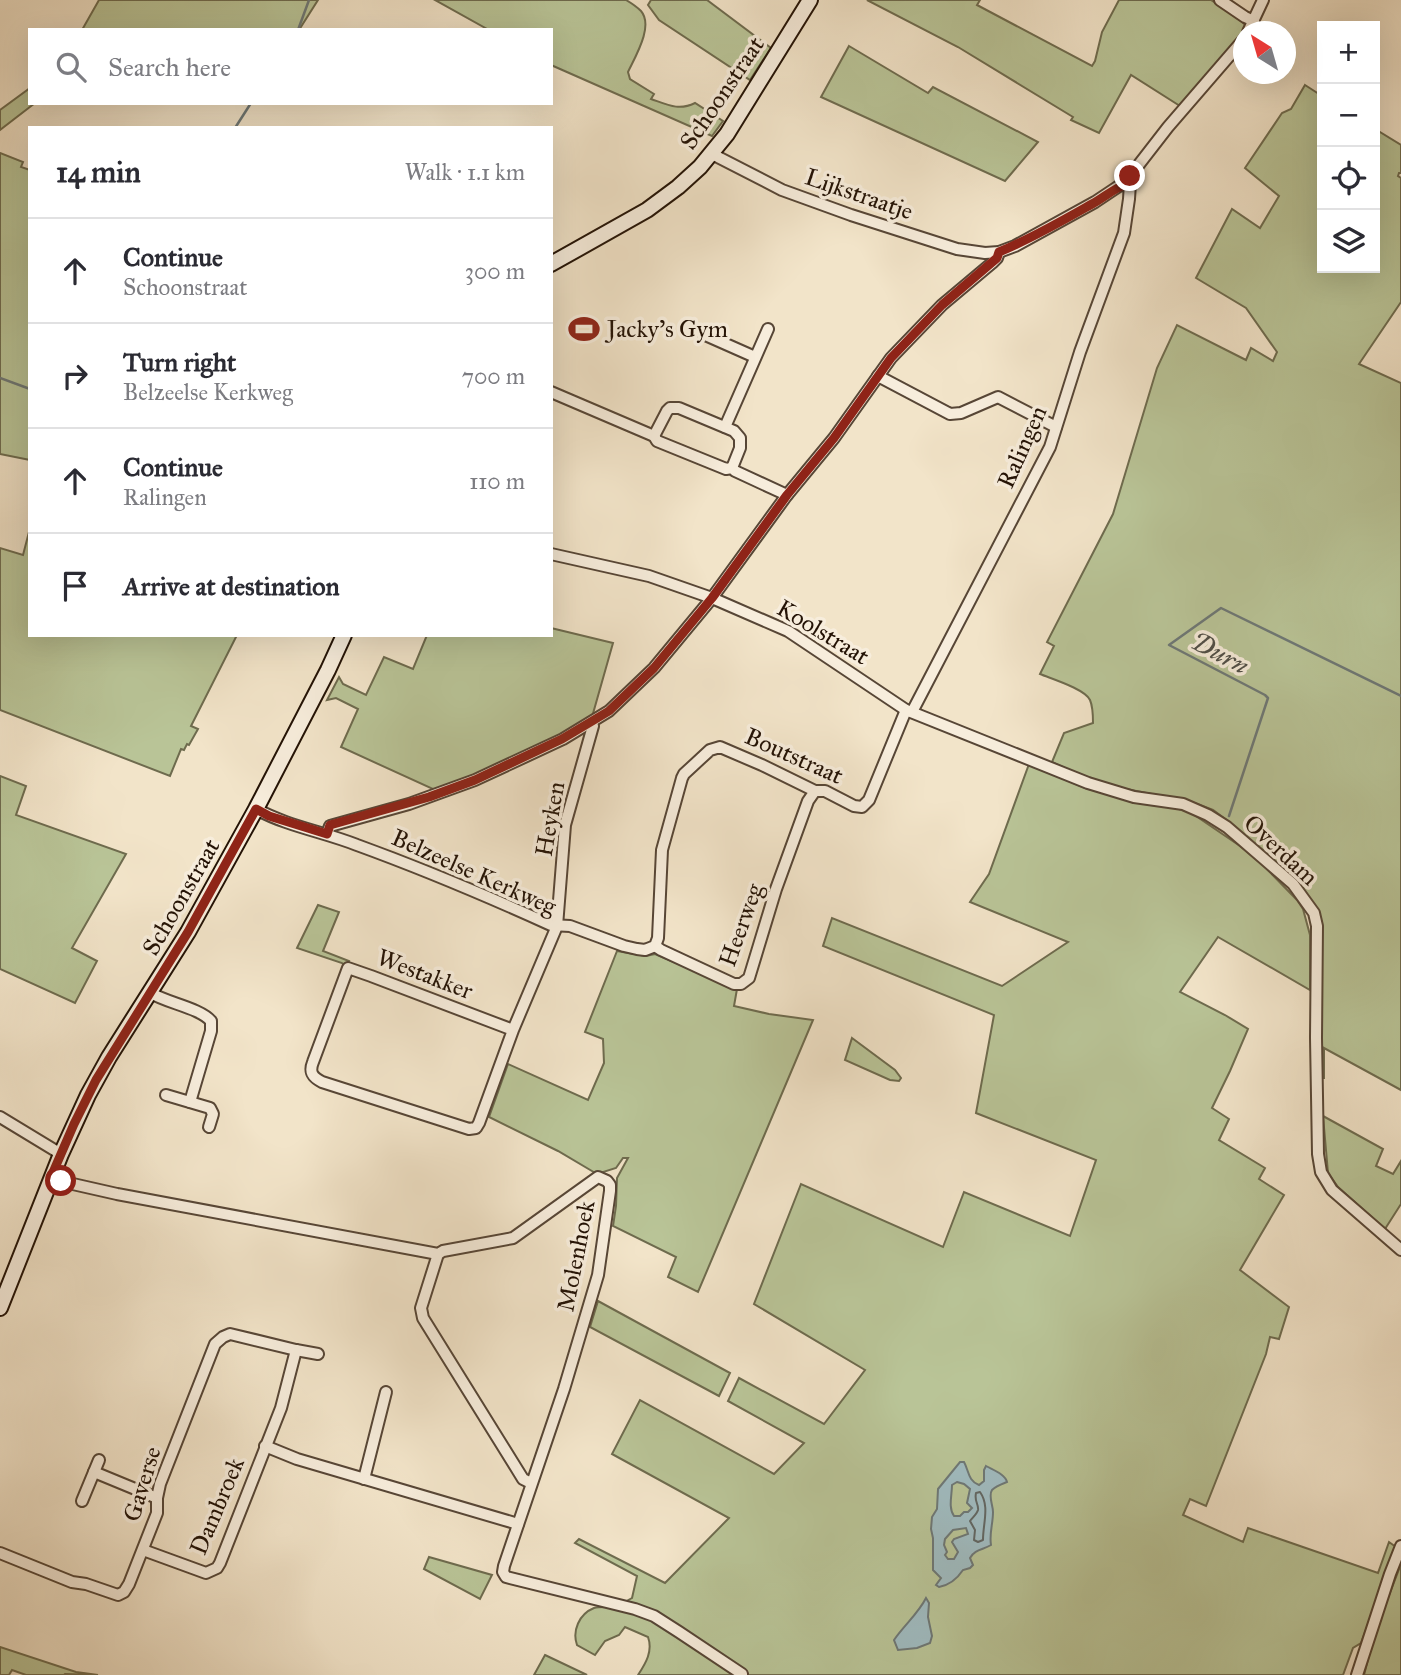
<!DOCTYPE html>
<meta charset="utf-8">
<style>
body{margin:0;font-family:"IM FELL Great Primer",serif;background:#f2f2f3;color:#2b2b33}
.controls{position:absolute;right:21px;top:21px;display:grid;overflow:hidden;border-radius:0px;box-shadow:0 7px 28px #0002}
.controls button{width:63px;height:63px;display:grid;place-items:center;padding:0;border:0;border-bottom:2px solid #e1e1e2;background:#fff;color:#2b2b33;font:35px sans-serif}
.compass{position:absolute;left:1233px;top:21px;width:63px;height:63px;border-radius:50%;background:#fff;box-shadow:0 7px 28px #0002;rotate:323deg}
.stop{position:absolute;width:21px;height:21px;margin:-16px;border:5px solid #8f2418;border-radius:50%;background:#fff}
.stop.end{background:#8f2418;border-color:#fff;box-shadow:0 2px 7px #0008}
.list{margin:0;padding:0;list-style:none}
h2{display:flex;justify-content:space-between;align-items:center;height:91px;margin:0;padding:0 28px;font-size:30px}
h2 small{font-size:23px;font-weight:400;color:#7c7c81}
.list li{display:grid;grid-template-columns:46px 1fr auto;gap:21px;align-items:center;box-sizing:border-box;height:105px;padding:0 28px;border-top:2px solid #e1e1e2}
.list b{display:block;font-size:26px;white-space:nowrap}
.list p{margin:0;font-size:23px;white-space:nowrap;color:#7c7c81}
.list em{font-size:23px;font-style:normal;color:#7c7c81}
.icon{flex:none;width:38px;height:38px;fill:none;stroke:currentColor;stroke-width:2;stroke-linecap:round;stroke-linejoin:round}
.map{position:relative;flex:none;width:1401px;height:1675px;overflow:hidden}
.search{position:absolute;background:#fff;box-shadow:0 7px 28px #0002;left:28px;top:28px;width:525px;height:77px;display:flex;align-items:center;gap:18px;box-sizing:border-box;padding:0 24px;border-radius:0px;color:#7c7c81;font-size:26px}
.panel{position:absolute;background:#fff;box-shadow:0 7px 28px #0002;left:28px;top:126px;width:525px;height:511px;border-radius:0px}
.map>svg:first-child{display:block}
.green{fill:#b9c497;stroke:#6e6b4e;stroke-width:2}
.water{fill:#a0bcc1;stroke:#6e7876;stroke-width:2;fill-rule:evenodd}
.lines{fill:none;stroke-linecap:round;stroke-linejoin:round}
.shore{stroke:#626763;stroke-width:2}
.stream{stroke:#6e7876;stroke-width:2.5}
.street-casing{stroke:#574636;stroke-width:14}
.secondary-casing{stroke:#231205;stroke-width:18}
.street{stroke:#f7eddc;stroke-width:10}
.secondary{stroke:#f7eddc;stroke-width:14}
.route{stroke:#8f2418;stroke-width:9}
.labels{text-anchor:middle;stroke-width:7;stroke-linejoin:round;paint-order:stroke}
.street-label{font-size:24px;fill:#231205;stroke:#f7eddc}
.poi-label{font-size:24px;fill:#231205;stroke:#f7eddc;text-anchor:start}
.water-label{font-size:26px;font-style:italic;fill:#4f4e47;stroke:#f7eddc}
</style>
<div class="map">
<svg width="1401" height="1675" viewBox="0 0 1401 1675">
<rect width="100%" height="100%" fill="#f2e4c9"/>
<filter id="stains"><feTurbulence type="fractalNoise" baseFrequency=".00286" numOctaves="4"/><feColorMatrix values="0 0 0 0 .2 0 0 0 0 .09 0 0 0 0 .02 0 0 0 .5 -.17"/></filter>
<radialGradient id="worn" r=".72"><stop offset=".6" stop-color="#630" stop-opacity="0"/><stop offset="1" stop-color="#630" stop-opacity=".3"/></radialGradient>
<g class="green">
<polygon points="99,0 318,0 299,30 82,30"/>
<path d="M435 0H626C631 3 637 7 641 11 654 26 635 57 628 72L630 79 654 94 651 99C668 105 679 111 695 103L723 121 712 136 551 65V30H489Z"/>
<polygon points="651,0 707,0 771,48 750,80 659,20 648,5"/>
<polygon points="867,0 980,0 977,5 1092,66 1095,61 1102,32 1119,0 1211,0 1241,20 1245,25 1245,29 1240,37 1180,106 1131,75 1099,133 1071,120 1073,117 958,47"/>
<polygon points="849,46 928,93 933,87 1038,142 1005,181 821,97"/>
<path d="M1305 85 1322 96V268H1375V129L1401 145V173H1399L1398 176 1401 178V302L1359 364 1401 383V1090L1324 1048V1078H1321L1314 913 1302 886 1228 821 1213 810 1192 802 1111 786 1082 776 1052 762 1064 733 1093 723C1093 716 1093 707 1090 700 1085 689 1052 679 1040 674L1054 646 1047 642 1113 514 1157 368 1177 325 1246 360 1251 348 1273 361 1277 352 1246 308 1196 278 1232 209 1260 228 1279 196 1245 168 1282 113 1291 109Z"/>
<polygon points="30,88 30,103 35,103 0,130 0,110"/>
<polygon points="0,153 23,162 21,167 30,170 30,460 0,454"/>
<polygon points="30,528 30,635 237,635 191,726 198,729 189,745 187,744 184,750 181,749 170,776 0,710 0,548 23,555"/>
<polygon points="551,628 613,643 592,717 528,755 435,790 341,747 358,709 336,698 327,700 339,677 343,684 366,695 384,657 413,669 427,635 551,635"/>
<path d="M1029 764 1085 788 1134 801 1171 807 1190 812 1240 846 1262 864 1297 900 1303 909 1310 935V990L1218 937 1180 992 1225 1015 1248 1029 1230 1071 1212 1108 1229 1119 1219 1140 1265 1168 1259 1179 1284 1195 1240 1270 1289 1307 1279 1339 1270 1337 1266 1354 1206 1506 1190 1499 1183 1515 1243 1542 1248 1528 1378 1573 1389 1542 1396 1547 1361 1643 1353 1648 1343 1675H638C646 1663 653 1651 648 1637L625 1627 619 1635 605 1641 595 1655 577 1645C572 1631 579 1614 594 1608 601 1606 609 1608 616 1606 621 1604 627 1601 632 1598L637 1576 575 1543 579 1539 665 1583 729 1518 612 1454 640 1400 774 1474 804 1443 728 1401 739 1378 824 1424 865 1370 754 1304 801 1184 943 1247 964 1192 1070 1236 1096 1160 976 1113 994 1015 823 946 832 918 1002 986 1068 942 970 902 989 874Z"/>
<polygon points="0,776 26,786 16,815 126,854 72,948 97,961 75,1003 0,969"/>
<polygon points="318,905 339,912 323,951 349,961 346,967 342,963 297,948"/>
<polygon points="617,951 646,956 655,954 737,989 734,1006 769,1014 813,1020 698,1292 668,1277 676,1257 613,1226 616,1206 617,1178 628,1158 623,1158 616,1168 597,1174 558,1151 489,1117 508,1064 588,1100 604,1063 603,1039 585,1032"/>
<polygon points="852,1038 895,1070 901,1078 899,1081 890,1080 845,1060"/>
<polygon points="1323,1116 1383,1149 1376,1166 1393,1174 1401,1161 1401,1204 1385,1229 1338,1187 1328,1173"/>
<polygon points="598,1301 730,1373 719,1396 590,1327"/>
<polygon points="429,1557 492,1575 480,1599 424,1569"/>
<polygon points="1401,1564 1401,1675 1364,1675 1375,1632"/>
<polygon points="0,1647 76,1672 98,1675 65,1674 64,1675 26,1675 12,1670 9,1675 0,1675"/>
<polygon points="545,1655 587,1675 534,1675"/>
</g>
<g class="water">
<path d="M960 1462H964C969 1471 968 1481 979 1485L984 1481V1470L986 1466C993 1470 1005 1474 1007 1482 1002 1484 996 1486 992 1490 988 1496 993 1505 993 1512 993 1524 989 1534 991 1545 983 1550 975 1549 970 1558L973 1565 970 1568 963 1570C957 1579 950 1585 939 1587L936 1585 941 1578 933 1570V1538L931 1529 932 1517 937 1509 938 1489ZM957 1482 964 1484 970 1489 967 1503 972 1508 968 1512H964L960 1516H954C948 1508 952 1495 952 1485ZM966 1528 968 1534 954 1539 952 1542 958 1552 954 1559H948L945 1555 947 1552 944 1545 945 1539 953 1530Z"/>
<path d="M926 1598 929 1603 928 1617 932 1636 930 1643 917 1648 898 1650 894 1640C904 1625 918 1614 926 1598Z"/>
</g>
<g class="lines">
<path class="shore" d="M980 1492C990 1506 983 1523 983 1540L978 1542 974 1540 975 1530 970 1521C972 1518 977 1514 978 1510 979 1504 974 1502 976 1493Z"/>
<g class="stream">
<polyline points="298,30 309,0"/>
<polyline points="235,128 251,103"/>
<polyline points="0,378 30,389"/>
<polyline points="1229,816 1268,698 1265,695 1169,645 1221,608 1401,696"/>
</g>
<g class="street-casing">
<g id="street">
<polyline points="1220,0 1245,17 1254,21"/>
<polyline points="1248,32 1263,0"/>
<polyline points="712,154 782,190 851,215 957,249 985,253 999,252 1015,246 1095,202 1119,186 1130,183 1130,176 1168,127 1244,39"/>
<polyline points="703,334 755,357"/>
<polyline points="878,376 950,414 961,413 998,397 1056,427"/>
<polyline points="551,392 654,436 657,441 726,469 732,468 735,471 787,495"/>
<polyline points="725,427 768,329"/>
<polyline points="654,436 667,411 670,408 679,408 734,431 740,438 740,448 732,468"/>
<polyline points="551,554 649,576 712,598 788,631 906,710 1088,783 1134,797 1183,804 1208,815 1227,827 1293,884 1314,913 1317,926 1316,1038 1318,1154 1321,1172 1332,1190 1401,1250"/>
<polyline points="912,712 1050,447 1080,352 1124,233 1129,199 1130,183"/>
<path d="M256 809C287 826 324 832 357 845 423 869 487 896 551 925L570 926 624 946 637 949 645 950 655 946 658 938 662 850 682 778 684 774 710 750 720 747 762 765 815 791H825L854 806 862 807 869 800 906 710"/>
<polyline points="327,834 330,826 409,804 475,780 563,739 609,711 654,668 712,598 787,495 834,438 891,358 942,305 992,263 997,258 999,252"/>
<polyline points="655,946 661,950 734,984 741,984 749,978 776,889 808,801 815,791"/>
<path d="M151 993C167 1003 200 1008 211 1021V1031L190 1102"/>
<path d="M513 1030 371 976 348 968 313 1062C309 1072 312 1077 322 1082L469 1129 476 1128 479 1123 513 1030 557 926 565 825 593 726 592 723"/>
<polyline points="166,1095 210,1108 213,1114 209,1127"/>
<polyline points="0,1117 61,1154"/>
<polyline points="51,1177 64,1182 117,1194 438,1254 443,1251 513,1238 598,1177 607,1181 610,1185 610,1191 598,1275 564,1389 504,1566 503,1572 506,1577 635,1609 654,1616 679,1632 742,1674"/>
<polyline points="438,1254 421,1308 423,1318 523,1479 531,1483"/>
<polyline points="265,1446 297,1459 518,1524"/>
<polyline points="94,1472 157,1498"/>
<polyline points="364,1479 386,1392"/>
<polyline points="82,1501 99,1460"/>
<polyline points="143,1550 206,1573 217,1568 220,1563 281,1408 296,1350"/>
<polyline points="0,1553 72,1582 86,1584 118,1595 124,1592 129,1584 157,1513 157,1498 160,1484 215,1344 223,1337 230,1334 296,1350 318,1354"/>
<polyline points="1357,1675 1390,1574 1401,1546"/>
</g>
</g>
<g class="secondary-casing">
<g id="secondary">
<polyline points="551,264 647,210 678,187 700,167 727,134 810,0"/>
<polyline points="0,1308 61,1154 88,1095 109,1057 188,932 256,809 328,670 344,635"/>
</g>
</g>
<use href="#street" class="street"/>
<use href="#secondary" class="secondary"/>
</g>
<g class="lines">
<path class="route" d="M61 1181 51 1177 74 1124 96 1080 188 932 256 809 269 816 327 834 330 825 429 797 475 780 562 739 609 711 654 668 712 598 787 495 834 438 891 358 942 305 997 258 999 252C1031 239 1062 221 1092 204 1105 197 1115 187 1130 183V176"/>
</g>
<defs>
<g id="stadium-bare" transform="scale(2.415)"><path d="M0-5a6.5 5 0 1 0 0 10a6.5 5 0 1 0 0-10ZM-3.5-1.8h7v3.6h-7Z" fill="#8f2418" stroke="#f7eddc" stroke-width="2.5" paint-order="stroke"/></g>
</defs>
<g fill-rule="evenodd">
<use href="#stadium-bare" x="584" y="329"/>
</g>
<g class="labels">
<g class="street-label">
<text transform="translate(722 93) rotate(-56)" y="8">Schoonstraat</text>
<text transform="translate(859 194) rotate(19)" y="8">Lijkstraatje</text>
<text transform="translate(1022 447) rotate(-66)" y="8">Ralingen</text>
<text transform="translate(823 632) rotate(31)" y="8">Koolstraat</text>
<text transform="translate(794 756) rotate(24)" y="8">Boutstraat</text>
<text transform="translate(550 819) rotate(-80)" y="8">Heyken</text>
<text transform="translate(1281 850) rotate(43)" y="8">Overdam</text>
<text transform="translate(474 872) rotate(24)" y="8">Belzeelse Kerkweg</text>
<text transform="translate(181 897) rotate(-60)" y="8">Schoonstraat</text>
<text transform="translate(741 925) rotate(-70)" y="8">Heerweg</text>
<text transform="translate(425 974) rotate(21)" y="8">Westakker</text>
<text transform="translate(576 1256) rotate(-79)" y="8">Molenhoek</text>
<text transform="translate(142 1484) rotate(-73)" y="8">Gaverse</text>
<text transform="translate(217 1506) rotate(-67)" y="8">Dambroek</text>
</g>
<g class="poi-label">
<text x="607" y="337">Jacky's Gym</text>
</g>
<g class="water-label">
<text transform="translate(1220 653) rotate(28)" y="9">Durn</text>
</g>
</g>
<rect width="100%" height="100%" filter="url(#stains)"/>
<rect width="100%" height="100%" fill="url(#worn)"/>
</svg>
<div class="controls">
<button>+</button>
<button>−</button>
<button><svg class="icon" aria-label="locate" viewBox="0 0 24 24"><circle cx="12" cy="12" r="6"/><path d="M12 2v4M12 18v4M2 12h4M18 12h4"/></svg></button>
<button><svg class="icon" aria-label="layers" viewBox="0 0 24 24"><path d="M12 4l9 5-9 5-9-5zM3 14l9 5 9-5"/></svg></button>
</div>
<svg class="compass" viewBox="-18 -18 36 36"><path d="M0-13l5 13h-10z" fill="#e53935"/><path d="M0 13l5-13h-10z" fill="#7c7c81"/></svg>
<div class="stop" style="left:61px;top:1181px"></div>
<div class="stop end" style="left:1130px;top:176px"></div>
<div class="search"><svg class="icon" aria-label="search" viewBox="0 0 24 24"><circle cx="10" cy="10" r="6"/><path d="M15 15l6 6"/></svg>Search here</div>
<section class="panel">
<h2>14 min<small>Walk · 1.1 km</small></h2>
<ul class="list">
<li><svg class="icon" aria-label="ahead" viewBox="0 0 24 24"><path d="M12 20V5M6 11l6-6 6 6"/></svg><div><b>Continue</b><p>Schoonstraat</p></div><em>300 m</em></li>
<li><svg class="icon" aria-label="right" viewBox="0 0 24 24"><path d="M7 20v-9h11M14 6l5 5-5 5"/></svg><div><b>Turn right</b><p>Belzeelse Kerkweg</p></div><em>700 m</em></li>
<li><svg class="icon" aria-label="ahead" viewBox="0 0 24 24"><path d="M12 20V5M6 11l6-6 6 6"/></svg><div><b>Continue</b><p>Ralingen</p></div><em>110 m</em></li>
<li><svg class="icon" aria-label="arrive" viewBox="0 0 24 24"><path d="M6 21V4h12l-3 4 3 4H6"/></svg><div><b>Arrive at destination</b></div></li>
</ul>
</section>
</div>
